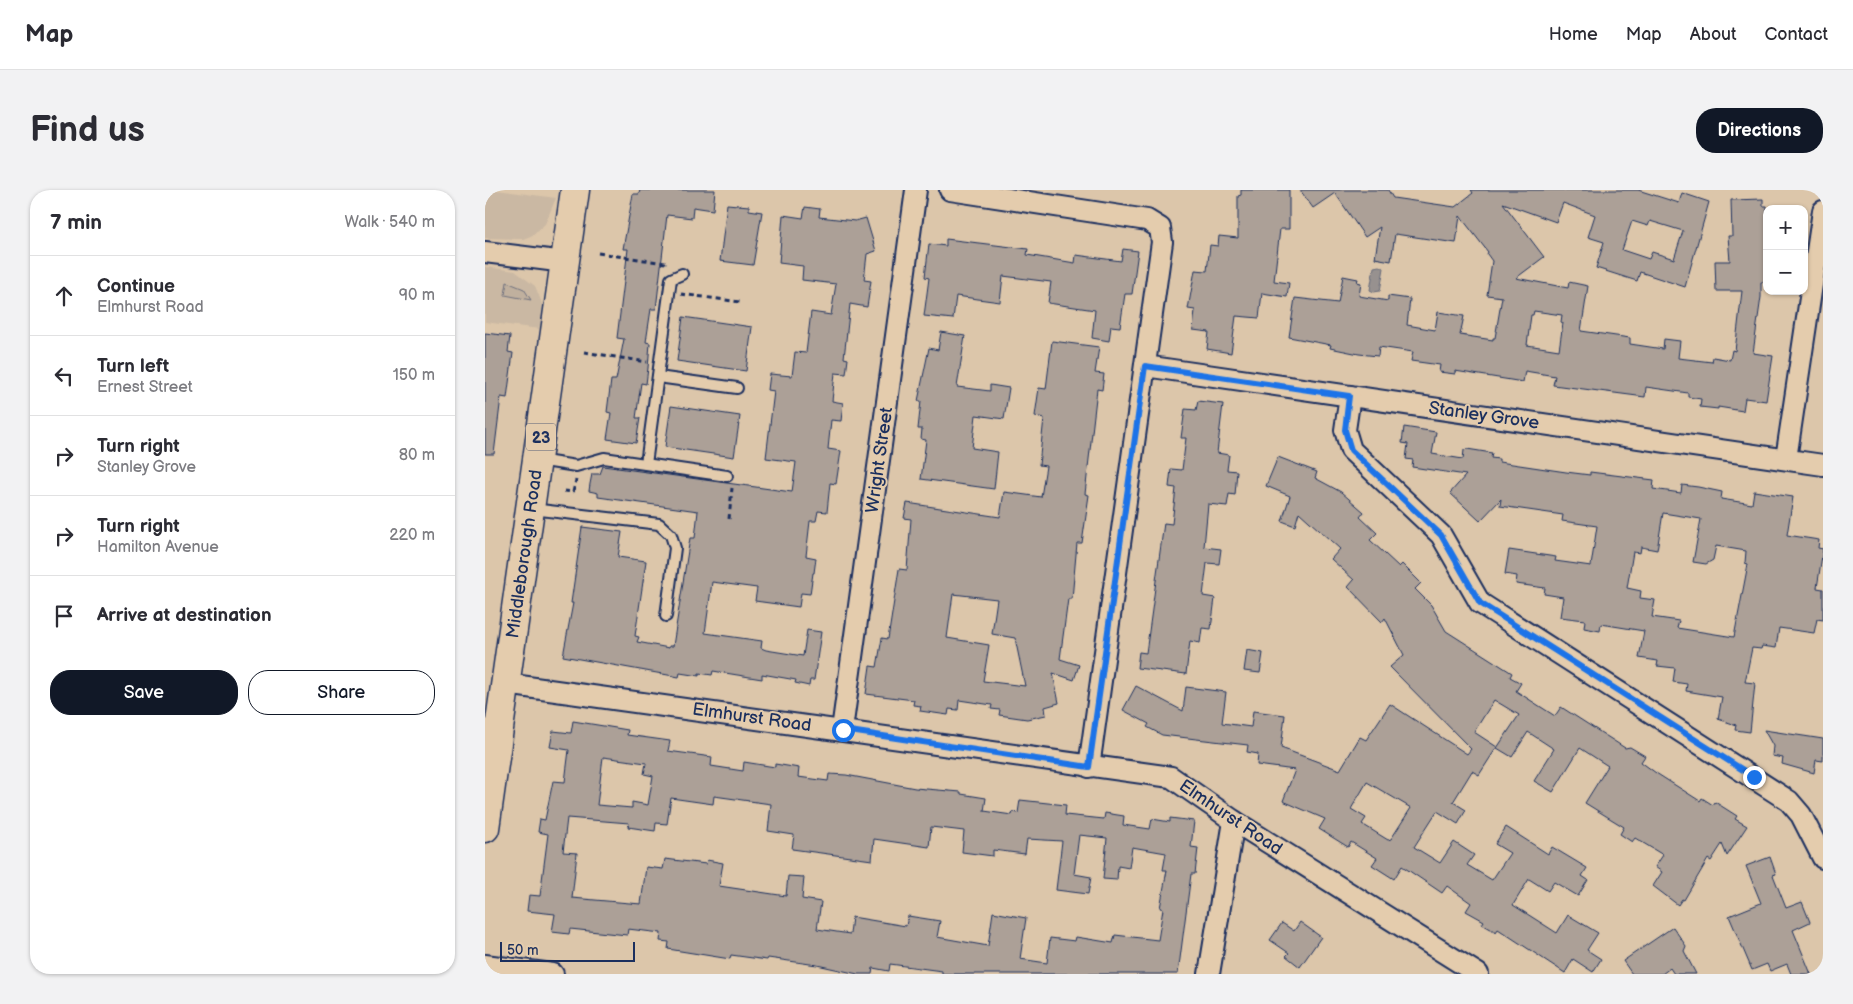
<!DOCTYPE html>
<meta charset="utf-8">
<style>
body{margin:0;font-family:"Balsamiq Sans",sans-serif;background:#f2f2f3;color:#2b2b33}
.controls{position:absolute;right:15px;top:15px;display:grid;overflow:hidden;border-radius:10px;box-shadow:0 1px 4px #0004}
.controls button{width:45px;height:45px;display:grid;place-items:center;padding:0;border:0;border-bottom:1px solid #e1e1e2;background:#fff;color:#2b2b33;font:25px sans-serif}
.scale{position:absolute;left:15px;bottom:12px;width:135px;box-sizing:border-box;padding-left:5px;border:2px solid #1b2f5e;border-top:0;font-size:14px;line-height:18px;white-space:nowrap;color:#1b2f5e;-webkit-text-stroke:4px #e4ccad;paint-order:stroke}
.stop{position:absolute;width:15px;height:15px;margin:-11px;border:4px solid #1a73e8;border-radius:50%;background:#fff}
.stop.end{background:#1a73e8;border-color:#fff;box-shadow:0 1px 5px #0008}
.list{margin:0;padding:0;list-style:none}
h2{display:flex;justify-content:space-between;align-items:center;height:65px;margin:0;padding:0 20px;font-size:21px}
h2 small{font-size:16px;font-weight:400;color:#7c7c81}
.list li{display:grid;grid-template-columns:32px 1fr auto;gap:15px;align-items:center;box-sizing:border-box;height:80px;padding:0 20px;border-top:1px solid #e1e1e2}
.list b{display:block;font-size:19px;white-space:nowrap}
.list p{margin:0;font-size:16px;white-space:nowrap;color:#7c7c81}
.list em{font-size:16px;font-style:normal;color:#7c7c81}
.actions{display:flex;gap:10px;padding:15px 20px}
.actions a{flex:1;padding:11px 0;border:1px solid #111827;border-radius:20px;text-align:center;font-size:18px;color:#111827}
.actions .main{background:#111827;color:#fff}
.icon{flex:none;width:28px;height:28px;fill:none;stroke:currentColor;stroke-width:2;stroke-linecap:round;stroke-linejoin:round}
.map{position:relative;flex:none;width:1338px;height:784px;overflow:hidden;border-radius:20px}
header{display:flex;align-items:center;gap:30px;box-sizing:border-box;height:70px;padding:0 25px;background:#fff;border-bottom:1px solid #e1e1e2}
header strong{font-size:24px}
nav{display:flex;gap:28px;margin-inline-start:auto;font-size:18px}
.intro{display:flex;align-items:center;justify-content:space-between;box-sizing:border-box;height:120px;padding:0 30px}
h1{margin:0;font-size:35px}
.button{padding:12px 22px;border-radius:20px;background:#111827;color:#fff;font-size:18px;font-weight:700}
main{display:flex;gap:30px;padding:0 30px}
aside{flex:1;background:#fff;border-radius:20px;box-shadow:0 1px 4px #0004}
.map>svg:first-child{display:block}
.built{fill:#cab8a3}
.green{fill:#c0b09e;stroke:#6e707e}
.water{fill:#97918f;stroke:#656a7b}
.building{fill:#aca097;stroke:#1b2f5e;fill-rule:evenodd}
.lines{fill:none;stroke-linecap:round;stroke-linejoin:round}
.lane-casing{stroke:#1b2f5e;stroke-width:14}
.street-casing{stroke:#1b2f5e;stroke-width:24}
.primary-casing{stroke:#1b2f5e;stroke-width:31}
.path{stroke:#1b2f5e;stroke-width:3;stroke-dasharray:5 4;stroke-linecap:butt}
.lane{stroke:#e4ccad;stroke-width:10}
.street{stroke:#e4ccad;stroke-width:20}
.primary{stroke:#e4ccad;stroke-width:28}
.route{stroke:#1a73e8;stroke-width:6}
.labels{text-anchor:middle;stroke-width:4;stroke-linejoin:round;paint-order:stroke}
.shield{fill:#e4ccad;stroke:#575e76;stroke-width:1}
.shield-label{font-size:16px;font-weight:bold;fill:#1b2f5e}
.street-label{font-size:18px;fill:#1b2f5e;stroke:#e4ccad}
</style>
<header>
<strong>Map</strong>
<nav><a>Home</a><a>Map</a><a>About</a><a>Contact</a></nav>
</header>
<div class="intro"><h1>Find us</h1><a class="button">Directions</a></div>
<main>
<aside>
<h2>7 min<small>Walk · 540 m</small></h2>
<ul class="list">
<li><svg class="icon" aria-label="ahead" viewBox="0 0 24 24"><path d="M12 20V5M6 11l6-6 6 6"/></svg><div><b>Continue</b><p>Elmhurst Road</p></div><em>90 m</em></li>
<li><svg class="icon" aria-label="left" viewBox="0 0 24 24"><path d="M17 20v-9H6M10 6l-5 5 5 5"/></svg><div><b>Turn left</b><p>Ernest Street</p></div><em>150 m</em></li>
<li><svg class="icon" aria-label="right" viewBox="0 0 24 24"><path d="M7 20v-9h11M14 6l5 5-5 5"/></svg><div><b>Turn right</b><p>Stanley Grove</p></div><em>80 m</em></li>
<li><svg class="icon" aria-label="right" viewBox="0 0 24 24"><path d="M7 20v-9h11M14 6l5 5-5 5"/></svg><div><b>Turn right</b><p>Hamilton Avenue</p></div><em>220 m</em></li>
<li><svg class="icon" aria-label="arrive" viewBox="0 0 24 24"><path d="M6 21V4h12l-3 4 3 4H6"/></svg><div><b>Arrive at destination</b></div></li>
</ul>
<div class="actions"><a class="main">Save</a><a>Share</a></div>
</aside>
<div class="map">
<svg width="1338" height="784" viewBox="0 0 1338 784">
<rect width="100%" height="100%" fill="#dcc6aa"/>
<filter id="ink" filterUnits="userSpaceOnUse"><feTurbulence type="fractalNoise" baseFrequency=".02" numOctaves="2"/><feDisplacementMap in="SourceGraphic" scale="10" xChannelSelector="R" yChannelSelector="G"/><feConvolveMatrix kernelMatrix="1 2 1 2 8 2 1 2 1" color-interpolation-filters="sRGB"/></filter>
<g filter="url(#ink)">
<g class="built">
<polygon points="0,0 12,0 71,8 60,34 48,45 38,49 0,48"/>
<polygon points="0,77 30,81 50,96 58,116 55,139 0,132"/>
</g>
<polygon class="green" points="22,92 39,99 46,110 20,105"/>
<polygon class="water" points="894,76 899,78 895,101 889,102 885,100 889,77"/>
<g class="building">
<polygon points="155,0 230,0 228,20 208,17 207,28 182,25 171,119 166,119 161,152 165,153 163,178 161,194 156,193 151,228 155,228 151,253 122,249 126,223 122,222 126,190 131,190 139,149 132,148 143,59 138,59 148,4 154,4"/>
<polygon points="756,0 804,0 804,39 795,39 789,91 804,93 802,107 777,103 774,128 751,126 746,163 722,159 724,142 708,140 710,120 703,119 710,80 722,81 725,55 733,56 734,46 753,48 753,6 756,5"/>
<path d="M815 0H903L908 8 970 17 988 3 986 0H1153L1194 13 1197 3 1224 12 1200 97 1155 82 1152 91 1111 78 1119 52 1103 47 1110 25 1078 13 1071 32 1018 13 1059 67 1031 88 1083 98 1084 92 1103 96 1096 141 1145 148V154L1178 159 1179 149 1195 151 1193 168 1227 172 1228 167 1245 170 1247 160 1250 161 1257 101H1231L1230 71H1245L1243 46H1247L1246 10 1278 9V16H1282V92H1276V107L1268 163 1288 166 1281 211 1260 208 1258 221 1233 217V219L1215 217 1216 209 1203 207V203L1161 197 1160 207 1068 195 1070 186 1040 181 1038 192 970 181V184L954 182 955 175 926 171 928 162 894 157 893 166 874 164 845 158 846 155 804 147 810 108 853 113 858 86 873 89 872 92 876 93 874 106 903 111V106L925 109 922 135 950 140 953 122 979 126 975 145 1008 150V148H1010L1017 107 1002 105 1007 71 1002 64 1003 62 975 26 971 53 910 44 906 71 890 68 895 37 880 47 850 3 828 18ZM1147 31 1163 36 1165 31 1198 41 1189 69 1167 62 1164 69 1137 60ZM1049 121 1077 125 1076 132 1078 133 1074 160 1042 155 1046 125H1048Z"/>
<polygon points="242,14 264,16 264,20 277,22 268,75 235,71"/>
<polygon points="320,17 335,19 334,27 370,31 381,28 391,61 382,64 379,90 386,91 382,117 365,114 359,168 363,169 361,184 350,183 347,211 358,213 356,231 346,230 343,259 356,261 351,294 345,293 342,322 333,321 331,331 325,331 321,366 331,368 329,383 328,383 325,404 316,403 314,417 270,411 272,398 227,392 220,443 277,451 276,458 281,460 318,466 322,440 336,442 329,490 325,490 324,496 310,493 311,490 277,484 277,489 228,481 227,485 214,483 214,486 195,483 194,487 78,466 88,413 86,413 97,337 137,342 133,367 161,371 150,446 154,447 152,452 184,458 184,456 188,456 205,348 210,348 213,321 113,307 113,303 104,301 105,294 107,284 115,284 118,276 307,302 311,272 281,268 289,201 283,200 285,184 307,186 310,162 321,163 326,122 346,125 351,94 317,90 318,76 294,73 298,25 318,28"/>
<polygon points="461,49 543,59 542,65 590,73 591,65 636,71 638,59 653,61 647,104 640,104 635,137 626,136 624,151 607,148 610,120 563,113 566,92 518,86 515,112 471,106 468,129 439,126 444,88 440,87 444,54 461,56"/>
<polygon points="198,127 267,137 261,181 192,171"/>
<polygon points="456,142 480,146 472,197 505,201 505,195 524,198 519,229 491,225 487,258 513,262 509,299 436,289 441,250 436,249 437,239 433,239 436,211 433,211 444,158 453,160"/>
<polygon points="0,143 25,146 23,162 28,163 22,208 16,207 9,264 0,264"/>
<path d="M567 151 614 157 610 183 619 184 617 200 612 199 600 304 604 305 597 353H592L587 409H583L575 469 594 475 589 490 568 483 574 513 560 517 561 525 542 529 514 525 515 520 506 519 507 515 474 510 473 520 464 519 463 525 435 521 436 516 428 515 429 510 381 504 385 476 392 477 397 448 403 449 414 379 422 380 426 329 419 328 422 313 515 327 519 302 556 307 561 276 554 275 559 228 550 226 554 198 561 199ZM468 404 512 409 507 444 530 448 540 496 498 491 504 455 462 448Z"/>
<polygon points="713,211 738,214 732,263 744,265 742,280 752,281 750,305 744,304 742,316 723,314 719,357 736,359 734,374 722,373 718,406 730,408 726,439 717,438 715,453 705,451 701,484 652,478 654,462 661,463 679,333 687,334 691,298 684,297 686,279 697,280 701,248 696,248 700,219 711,220"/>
<polygon points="186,216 255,226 249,267 180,257"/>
<path d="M919 237 951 242 947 264 978 269 979 260 982 259 1007 263 1006 268 1014 269V272L1081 282 1105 285V282L1169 290 1168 299 1196 303 1197 295 1213 297 1237 302 1236 309 1267 314 1269 301 1308 307 1302 345 1334 350 1333 358 1338 359 1332 398 1338 399V430L1332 429 1329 443 1294 438 1291 458 1277 456 1276 459 1267 458 1260 492 1270 493 1265 542 1250 540 1251 535 1233 529 1237 507 1201 501 1202 494 1188 492 1190 478 1172 476 1173 471 1154 468 1159 441 1116 434 1115 441 1099 438 1100 430 1075 427 1078 407 1059 404 1060 398 1031 394 1032 386 1020 384 1024 360 1071 367 1070 371 1106 376 1112 336 1077 331 1078 325 1015 316 1016 309 995 331 965 303 981 285 927 277 928 270 921 269 923 254 917 253ZM1178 323 1216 329 1208 372 1221 374 1228 370 1231 356 1261 361 1260 373 1263 374 1249 447 1192 438 1194 431 1167 427 1170 410 1155 408 1156 401 1142 398 1148 362 1155 363 1156 357 1172 360Z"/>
<path d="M793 267 832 282 830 288 856 302 879 322 875 327 892 343 885 350 914 377 917 374 936 393 930 399 946 415 961 441 1027 483 1025 487 1036 493 1031 501 1070 526 1076 517 1140 558 1145 557 1160 566 1156 572 1171 583 1215 611 1217 608 1228 615 1230 612 1252 626 1250 629 1262 636 1242 666 1237 654 1226 671 1223 669 1199 710 1197 709 1193 715 1168 696 1177 682 1170 677 1178 665 1150 648 1147 652 1135 644 1139 637 1100 613 1123 576 1095 558 1068 602 1049 591 1069 559 1043 542 1027 567 1012 558 1034 525 1009 510 989 542 1012 557 994 585 987 581 968 612 981 620 973 634 952 621 929 657 955 673 969 652 989 665 982 675 1007 690 1025 663 1010 654 1021 637 1063 664 1067 657 1102 678 1097 686 1103 690 1093 706 1069 692 1063 701 1044 689 1028 715 1072 743 1083 725 1113 743 1102 760 1116 769 1108 782 1088 769 1080 783 1013 739 1011 742 997 734 999 731 981 721 986 713 962 696 957 703 917 676 909 689 887 675 892 668 866 652 863 657 834 639 840 629 798 611 810 580 772 575 773 564 762 562 763 555 677 545 662 537 664 534 638 520 651 496 698 521 701 497 741 502 737 533 766 537 768 521 800 525 796 558 855 580 875 547 881 550 905 514 982 564 986 559 905 477 919 465 900 428 897 432 863 397 869 390 846 369 855 359 814 322 810 336 797 331 805 306 781 296ZM882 592 926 618 906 649 903 650 877 634 881 628 866 619Z"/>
<polygon points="762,460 778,463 775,483 759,481"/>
<path d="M88 531 143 540 142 545 185 551 183 561 227 567 226 576 258 581 259 572 290 577V574L314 578 313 587 343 591 344 584 361 585 430 598 476 602V604L501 608 499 621 527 625 528 622 533 623 535 610 581 615 580 625 619 629 620 623 639 626 638 635 665 639 667 629 685 632V628L709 631 706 657 713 658 710 684H706L693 784H457V781L405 774 404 781 388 778 387 784H373L332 775 283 768 282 770 246 765 245 769 183 759 184 752 175 751 176 743 143 739 142 745 85 739 84 744 67 742 70 724 42 721 44 705 55 706 63 644 53 642 55 629 60 630 68 591 80 592 84 560 65 557 68 541 86 543ZM118 567 161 573 159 584 168 586 163 615 147 612V618L112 615ZM229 606 286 614 283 641 309 645 307 659 387 670 389 649 444 657 446 637 479 641 477 662 508 666V660L540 664 542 649 577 651 571 700 603 704 606 687 589 684 594 645 622 648 618 689 632 690 633 676 644 678 647 657 681 663 678 680H682L675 718 678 719 673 750 630 745 628 753 591 747 590 751 565 748 562 773 535 769 541 728 508 722 503 756 452 747 455 731 423 726 421 736 367 727 365 744 332 739 336 712 317 709 319 687 303 686 301 706 234 696 238 673 222 670 221 674 180 669 178 679 161 677 156 714 87 708 92 663 78 662 82 628 144 633 143 637 170 641 171 633 182 634 186 608 228 614Z"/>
<polygon points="1279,540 1338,549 1338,571 1331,570 1329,583 1297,574 1298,568 1287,566 1288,556"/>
<polygon points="1285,667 1291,684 1288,685 1301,718 1317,712 1325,732 1308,740 1326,784 1306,784 1302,774 1285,781 1282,774 1267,780 1244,726 1276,713 1261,676"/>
<polygon points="815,732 836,747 815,777 801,766 804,763 785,750 797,733 809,741"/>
<polygon points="1188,737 1201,756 1199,761 1211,784 1189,784 1185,778 1177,784 1147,784 1138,771"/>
</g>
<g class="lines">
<g class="lane-casing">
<g id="lane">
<polyline points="173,187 252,198"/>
<polyline points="53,270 91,276 119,268 242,286"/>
<polyline points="161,274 186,89 197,84"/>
<polyline points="47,319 174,334 186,345 190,358 181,426"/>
</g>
</g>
<g class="street-casing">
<g id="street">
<polyline points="465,0 662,30 675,38 677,52 604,577"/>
<polyline points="0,62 80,72"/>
<polyline points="660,176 1338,275"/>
<polyline points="865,206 860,240 866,260 956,345 995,413 1304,611 1316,625 1338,668"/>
<polyline points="1301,269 1338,21"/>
<polyline points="21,494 686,587 749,631 993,784"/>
<polyline points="357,540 431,0"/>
<polyline points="0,775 68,784"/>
<polyline points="724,784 749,631"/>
</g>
</g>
<g class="primary-casing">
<polyline id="primary" points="0,638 90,0"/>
</g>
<g class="path">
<polyline points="113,63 180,73 179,77"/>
<polyline points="196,104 255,112"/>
<polyline points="99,162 162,172"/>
<polyline points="79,301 88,302 91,290"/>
<polyline points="244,329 247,298"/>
</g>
<use href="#lane" class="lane"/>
<use href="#street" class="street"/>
<use href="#primary" class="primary"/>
</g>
</g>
<g class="lines" filter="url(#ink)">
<polyline class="route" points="358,540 604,577 660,176 864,206 860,240 866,260 956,345 995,413 1269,587"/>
</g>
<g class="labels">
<rect class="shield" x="41" y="233.5" width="30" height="27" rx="4"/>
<g class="shield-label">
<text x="56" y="253">23</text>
</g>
<g class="street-label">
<text transform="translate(999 225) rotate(8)" y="6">Stanley Grove</text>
<text transform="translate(394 270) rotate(-82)" y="6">Wright Street</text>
<text transform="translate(39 364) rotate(-82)" y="6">Middleborough Road</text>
<text transform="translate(267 527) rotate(8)" y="6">Elmhurst Road</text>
<text transform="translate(746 627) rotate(34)" y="6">Elmhurst Road</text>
</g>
</g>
</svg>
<div class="controls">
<button>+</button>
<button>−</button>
</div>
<div class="scale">50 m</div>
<div class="stop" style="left:358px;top:540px"></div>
<div class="stop end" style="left:1269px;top:587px"></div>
</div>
</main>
